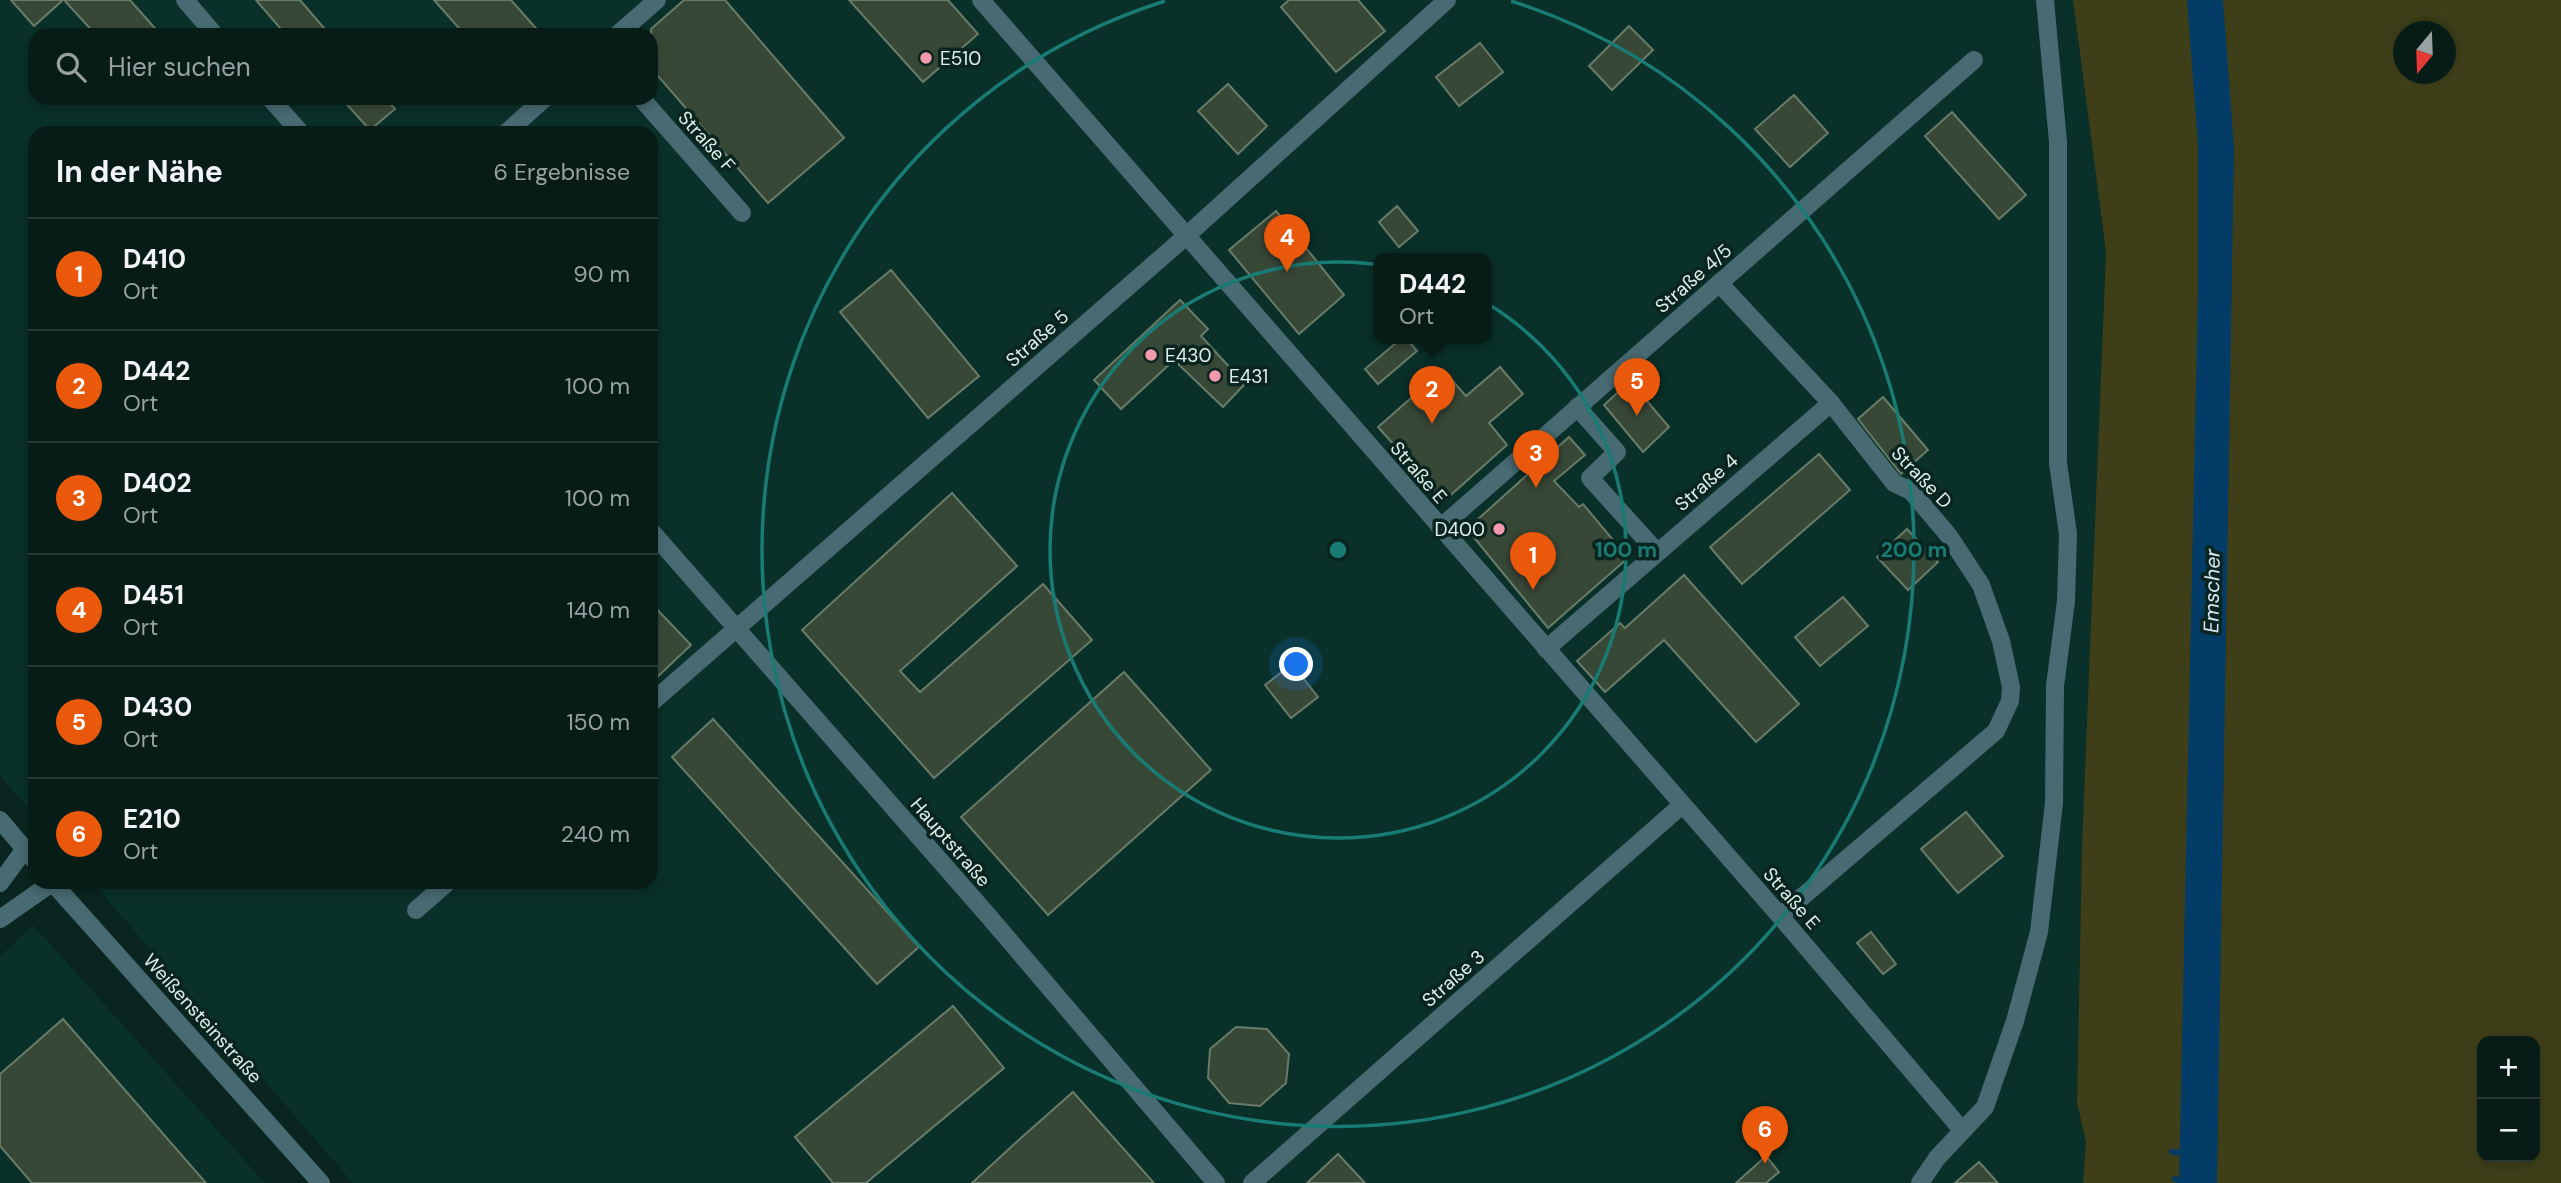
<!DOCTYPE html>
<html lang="de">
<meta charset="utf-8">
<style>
body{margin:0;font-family:"DM Sans",sans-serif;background:#112520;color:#f1f3f6}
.controls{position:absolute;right:21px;bottom:21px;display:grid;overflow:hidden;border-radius:14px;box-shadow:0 4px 10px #0003}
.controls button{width:63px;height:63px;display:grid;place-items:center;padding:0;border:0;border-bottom:2px solid #293a36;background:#081c17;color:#f1f3f6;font:35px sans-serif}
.compass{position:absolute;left:2393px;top:21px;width:63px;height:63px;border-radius:50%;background:#081c17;box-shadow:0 4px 10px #0003;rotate:199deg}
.you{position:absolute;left:1297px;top:665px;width:24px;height:24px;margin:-18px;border:5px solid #fff;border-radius:50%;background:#1a73e8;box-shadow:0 0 0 10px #1a73e833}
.badge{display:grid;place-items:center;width:46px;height:46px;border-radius:50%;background:#ea580c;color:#fff;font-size:23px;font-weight:700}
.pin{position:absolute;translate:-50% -58px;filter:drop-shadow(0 2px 4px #0008)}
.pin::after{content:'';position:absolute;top:37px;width:24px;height:21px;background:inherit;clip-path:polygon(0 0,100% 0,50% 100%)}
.popup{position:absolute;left:1373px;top:253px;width:119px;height:91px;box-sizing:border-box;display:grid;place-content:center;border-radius:14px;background:#081c17;filter:drop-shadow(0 2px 5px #0005);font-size:23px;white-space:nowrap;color:#98a1a1}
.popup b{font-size:26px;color:#f1f3f6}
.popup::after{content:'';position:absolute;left:50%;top:100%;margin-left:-14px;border:14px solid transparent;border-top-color:#081c17}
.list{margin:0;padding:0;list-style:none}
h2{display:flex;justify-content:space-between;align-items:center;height:91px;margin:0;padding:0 28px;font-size:30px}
h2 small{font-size:23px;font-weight:400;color:#98a1a1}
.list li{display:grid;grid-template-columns:46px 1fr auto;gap:21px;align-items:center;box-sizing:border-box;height:112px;padding:0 28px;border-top:2px solid #293a36}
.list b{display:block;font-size:26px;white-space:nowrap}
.list p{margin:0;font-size:23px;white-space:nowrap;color:#98a1a1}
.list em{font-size:23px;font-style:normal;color:#98a1a1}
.icon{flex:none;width:38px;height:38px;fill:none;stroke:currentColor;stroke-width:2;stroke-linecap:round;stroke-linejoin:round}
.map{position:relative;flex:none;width:2561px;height:1183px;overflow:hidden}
.search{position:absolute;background:#081c17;box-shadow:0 4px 10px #0003;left:28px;top:28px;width:630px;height:77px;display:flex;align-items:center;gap:18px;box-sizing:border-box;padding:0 24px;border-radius:21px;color:#98a1a1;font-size:26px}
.panel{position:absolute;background:#081c17;box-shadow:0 4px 10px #0003;left:28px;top:126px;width:630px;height:763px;border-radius:21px}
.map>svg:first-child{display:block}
.built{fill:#093029;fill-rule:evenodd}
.green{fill:#3e3f19;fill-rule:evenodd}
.water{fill:#033c66}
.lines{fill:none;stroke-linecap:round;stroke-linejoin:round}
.stream{stroke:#033c66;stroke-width:6}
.building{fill:#384837;stroke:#697b69;stroke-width:2}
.minor{stroke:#486a72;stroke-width:18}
.ring{fill:none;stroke:#197c74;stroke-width:3.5}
.poi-dot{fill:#f29aac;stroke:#0a251f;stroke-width:2.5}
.labels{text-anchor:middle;stroke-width:7;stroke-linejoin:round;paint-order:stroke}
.poi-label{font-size:19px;fill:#e0efeb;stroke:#0a251f;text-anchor:start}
.street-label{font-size:19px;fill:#e0efeb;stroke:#0a251f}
.water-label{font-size:21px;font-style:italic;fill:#d8e6f4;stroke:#0a251f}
.centre{fill:#197c74;stroke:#0a251f;stroke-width:3.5}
.ring-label{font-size:21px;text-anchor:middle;font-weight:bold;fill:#197c74;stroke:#0a251f;stroke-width:7;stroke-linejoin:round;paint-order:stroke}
</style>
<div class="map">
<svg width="2561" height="1183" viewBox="0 0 2561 1183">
<rect width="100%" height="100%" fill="#0a251f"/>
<g class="built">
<path d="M0 0H2073L2106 252 2082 845 2077 1103 2086 1142 2083 1183H353L92 882H651V133H35V816L0 776ZM35 35H651V98H35ZM1378 258H1486V338H1378Z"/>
<polygon points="33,925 265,1183 0,1183 0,956"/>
</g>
<path class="green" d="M2073 0H2561V1183H2083L2086 1142 2077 1103 2082 845 2106 252ZM2404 32H2446V74H2404ZM2482 1041H2535V1157H2482Z"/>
<polygon class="water" points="2187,0 2223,0 2234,148 2217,1183 2179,1183 2198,289 2198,145"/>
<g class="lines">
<g class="stream">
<polyline points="2172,1152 2187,1153"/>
<polyline points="2175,1179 2186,1183"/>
</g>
</g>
<g class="building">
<polygon points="11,0 63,0 34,26"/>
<polygon points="64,0 130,0 161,35 96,35"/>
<polygon points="256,0 300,0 330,35 286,35"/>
<polygon points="434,0 511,0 542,35 465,35"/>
<polygon points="684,0 725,0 844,138 768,203 651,68 651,29"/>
<polygon points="849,0 948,0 978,34 923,82"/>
<polygon points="1289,0 1358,0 1385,31 1336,72 1281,7"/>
<polygon points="1629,26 1653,50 1612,90 1589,66"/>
<polygon points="1480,43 1503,72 1459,106 1436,77"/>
<polygon points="1228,84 1267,126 1238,154 1198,111"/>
<polygon points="1794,95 1828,133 1790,167 1755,129"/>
<polygon points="341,98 385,98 395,109 370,130"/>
<polygon points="1952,112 2026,195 1999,219 1925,136"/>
<polygon points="1397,206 1418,231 1399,247 1379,222"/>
<polygon points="1276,211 1344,295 1299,334 1229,250"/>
<polygon points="891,270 979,376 928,418 840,312"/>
<polygon points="1180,300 1208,329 1201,336 1245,384 1223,407 1174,360 1121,409 1094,380"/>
<polygon points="1402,338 1406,338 1417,351 1378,384 1365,369"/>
<polygon points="1500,367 1523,394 1489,423 1507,445 1444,501 1378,427 1443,370 1466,396"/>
<polygon points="1630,381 1669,427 1643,452 1604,405"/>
<polygon points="1883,397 1928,450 1901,474 1858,419"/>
<polygon points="1569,437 1585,455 1554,481 1579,507 1583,504 1628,558 1548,628 1467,529"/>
<polygon points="1819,454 1850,490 1742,584 1710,547"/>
<polygon points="952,493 1017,566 900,671 920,692 1043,584 1092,640 934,778 802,630"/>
<polygon points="1907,529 1938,562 1908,590 1877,557"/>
<polygon points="1684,575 1799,704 1756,742 1664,640 1605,692 1577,661 1620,623 1625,628"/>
<polygon points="1843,597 1868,626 1820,666 1795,637"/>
<polygon points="651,603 691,645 651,683"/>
<polygon points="1292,664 1318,697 1291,718 1265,685"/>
<polygon points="1124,672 1211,770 1048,915 961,817"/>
<polygon points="713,719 919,947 877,984 672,757"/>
<polygon points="1966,812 2003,856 1958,893 1921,849"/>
<polygon points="1871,932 1896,964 1883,974 1857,943"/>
<polygon points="953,1006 1004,1068 866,1183 833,1183 795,1137"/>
<polygon points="63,1019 206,1183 32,1183 0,1146 0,1074"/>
<polygon points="1236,1027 1267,1029 1289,1054 1286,1083 1260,1106 1229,1103 1208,1078 1210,1049"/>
<polygon points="1073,1092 1154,1183 972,1183 1022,1137"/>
<polygon points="1338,1154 1365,1183 1307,1183"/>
<polygon points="1766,1156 1779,1172 1766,1183 1736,1183"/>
<polygon points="1979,1162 1998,1183 1955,1183"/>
</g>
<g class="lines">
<g class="minor">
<polyline points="185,0 215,35"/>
<polyline points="981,0 1780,916 1962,1130"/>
<polyline points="617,35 657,0"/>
<polyline points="270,98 301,133"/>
<polyline points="641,98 742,213"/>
<polyline points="506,133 545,98"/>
<polyline points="1719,283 1831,403 1894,483 1911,491 1949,536 1981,585 2001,641 2011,687 2010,701 1996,731 1780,916"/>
<polyline points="1577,407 1617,452 1590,478 1657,552"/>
<polyline points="1440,528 1974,60"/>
<polyline points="651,531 985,912 1216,1183"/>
<polyline points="1546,649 1831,403"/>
<polyline points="651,703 1185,237 1447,0"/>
<polyline points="0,820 35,861"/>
<polyline points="52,882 321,1183"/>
<polyline points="0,883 25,849"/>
<polyline points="416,910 448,882"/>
<polyline points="0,919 53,882"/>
<polyline points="1252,1183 1682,805"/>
<polyline points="1920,1183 1937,1158 1985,1107 2015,1021 2039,932 2054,803 2055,686 2066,601 2068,534 2058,463 2058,142 2045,0"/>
</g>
</g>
<g class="ring">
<circle cx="1338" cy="550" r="288"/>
<path d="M1511 1A576 576 0 1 1 1165 1"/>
</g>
<g class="poi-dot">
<circle cx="926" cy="58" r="7"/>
<circle cx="1151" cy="355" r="7"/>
<circle cx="1215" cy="376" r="7"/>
<circle cx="1499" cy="529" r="7"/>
</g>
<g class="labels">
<g class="poi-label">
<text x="940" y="65">E510</text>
<text x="1165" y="362">E430</text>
<text x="1229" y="383">E431</text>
<text x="1485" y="536" text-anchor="end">D400</text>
</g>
<g class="street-label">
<text transform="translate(707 141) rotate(48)" y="7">Straße F</text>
<text transform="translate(1693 278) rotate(-41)" y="7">Straße 4/5</text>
<text transform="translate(1037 338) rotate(-41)" y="7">Straße 5</text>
<text transform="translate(1419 472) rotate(49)" y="7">Straße E</text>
<text transform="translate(1922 477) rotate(46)" y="7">Straße D</text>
<text transform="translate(1706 482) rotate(-41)" y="7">Straße 4</text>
<text transform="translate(951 842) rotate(49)" y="7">Hauptstraße</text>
<text transform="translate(1792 898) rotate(49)" y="7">Straße E</text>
<text transform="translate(1453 978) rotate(-41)" y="7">Straße 3</text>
<text transform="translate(203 1018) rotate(48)" y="7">Weißensteinstraße</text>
</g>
<g class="water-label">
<text transform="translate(2212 591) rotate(-89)" y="7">Emscher</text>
</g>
</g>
<circle cx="1338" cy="550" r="10" class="centre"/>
<g class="ring-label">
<text x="1626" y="557">100 m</text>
<text x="1914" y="557">200 m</text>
</g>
</svg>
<div class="controls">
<button>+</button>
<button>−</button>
</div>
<svg class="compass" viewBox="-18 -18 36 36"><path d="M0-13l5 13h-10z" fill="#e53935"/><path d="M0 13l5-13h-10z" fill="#98a1a1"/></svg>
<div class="you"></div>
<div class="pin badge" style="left:1533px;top:590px">1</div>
<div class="pin badge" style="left:1432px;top:424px">2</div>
<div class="popup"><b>D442</b>Ort</div>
<div class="pin badge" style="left:1536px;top:488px">3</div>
<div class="pin badge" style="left:1287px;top:272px">4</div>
<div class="pin badge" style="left:1637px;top:416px">5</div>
<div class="pin badge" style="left:1765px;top:1164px">6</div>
<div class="search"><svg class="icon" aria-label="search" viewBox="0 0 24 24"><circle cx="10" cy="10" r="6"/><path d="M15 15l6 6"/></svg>Hier suchen</div>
<section class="panel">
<h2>In der Nähe<small>6 Ergebnisse</small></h2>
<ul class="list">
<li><span class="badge">1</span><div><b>D410</b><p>Ort</p></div><em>90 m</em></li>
<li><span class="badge">2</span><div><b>D442</b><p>Ort</p></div><em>100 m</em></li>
<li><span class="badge">3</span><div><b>D402</b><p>Ort</p></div><em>100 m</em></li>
<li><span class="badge">4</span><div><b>D451</b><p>Ort</p></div><em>140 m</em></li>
<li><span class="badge">5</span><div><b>D430</b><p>Ort</p></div><em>150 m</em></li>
<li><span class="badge">6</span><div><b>E210</b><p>Ort</p></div><em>240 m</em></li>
</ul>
</section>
</div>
